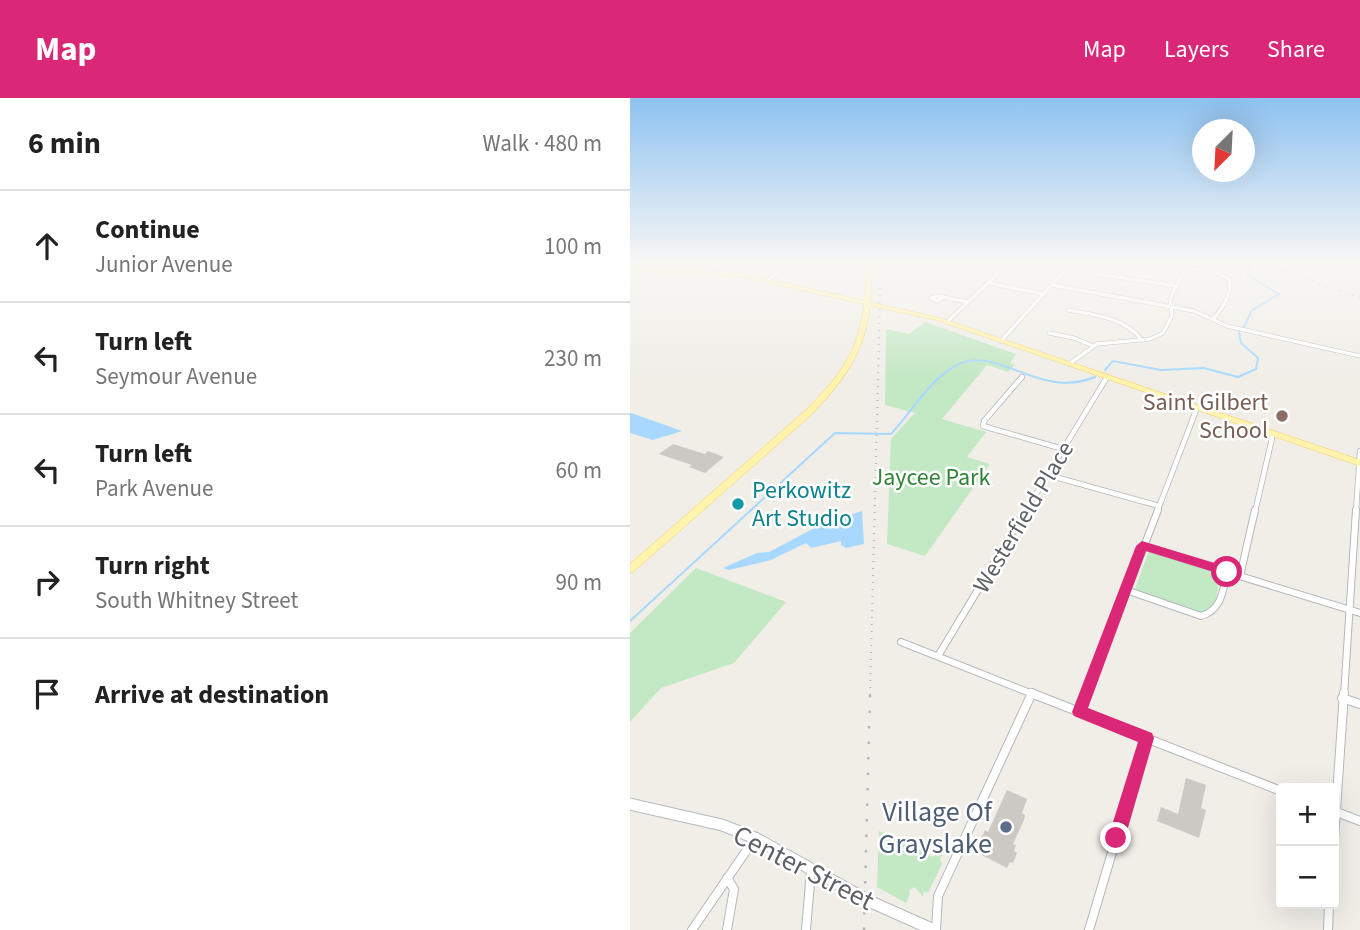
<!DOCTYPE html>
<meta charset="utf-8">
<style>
body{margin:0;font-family:"Source Sans 3",sans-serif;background:#f6f6f6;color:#222}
.controls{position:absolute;right:21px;bottom:21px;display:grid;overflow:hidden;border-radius:7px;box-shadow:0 7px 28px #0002}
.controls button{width:63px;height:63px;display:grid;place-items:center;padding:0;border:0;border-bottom:2px solid #e0e0e0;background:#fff;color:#222;font:35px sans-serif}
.compass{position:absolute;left:562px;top:21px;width:63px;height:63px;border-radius:50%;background:#fff;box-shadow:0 7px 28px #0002;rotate:204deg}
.stop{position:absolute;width:21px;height:21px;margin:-16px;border:5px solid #db2777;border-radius:50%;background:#fff}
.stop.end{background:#db2777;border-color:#fff;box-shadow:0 2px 7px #0008}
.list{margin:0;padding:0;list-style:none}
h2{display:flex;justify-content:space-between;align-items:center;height:91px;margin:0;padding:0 28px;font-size:30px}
h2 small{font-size:23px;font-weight:400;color:#767676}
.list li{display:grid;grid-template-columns:46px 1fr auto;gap:21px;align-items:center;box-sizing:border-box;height:112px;padding:0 28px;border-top:2px solid #e0e0e0}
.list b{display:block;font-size:26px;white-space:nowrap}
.list p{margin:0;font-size:23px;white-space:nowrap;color:#767676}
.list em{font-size:23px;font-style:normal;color:#767676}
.icon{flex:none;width:38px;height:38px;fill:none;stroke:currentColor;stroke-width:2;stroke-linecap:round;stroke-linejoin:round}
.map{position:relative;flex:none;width:730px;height:832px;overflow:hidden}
header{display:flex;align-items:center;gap:42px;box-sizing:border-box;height:98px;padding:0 35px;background:#db2777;color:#fff}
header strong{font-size:33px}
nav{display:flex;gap:38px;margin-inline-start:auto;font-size:24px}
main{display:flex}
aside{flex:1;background:#fff}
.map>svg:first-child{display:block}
.green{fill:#c3e8c4}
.water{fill:#a8d8ff}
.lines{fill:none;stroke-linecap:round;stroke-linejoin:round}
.stream{stroke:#a8d8ff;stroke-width:2}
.building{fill:#ccc9c4}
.street-far3-casing{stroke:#b4b7bb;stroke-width:4.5}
.street-far2-casing{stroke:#b4b7bb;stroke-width:6}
.street-far1-casing{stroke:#b4b7bb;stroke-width:8}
.street-casing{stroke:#b4b7bb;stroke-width:10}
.secondary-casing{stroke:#b5b9be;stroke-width:13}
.primary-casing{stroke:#f4cb5d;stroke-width:1}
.street-far3{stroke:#fff;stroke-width:3.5}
.street-far2{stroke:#fff;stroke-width:4.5}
.street-far1{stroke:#fff;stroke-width:6}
.street{stroke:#fff;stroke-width:8}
.secondary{stroke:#fff;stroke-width:11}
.primary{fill:#fff3ad;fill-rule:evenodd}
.rail-far1{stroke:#b5b6b7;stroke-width:2;stroke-dasharray:1 6;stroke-linecap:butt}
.rail{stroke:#b5b6b7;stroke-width:2.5;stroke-dasharray:2.5 13;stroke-linecap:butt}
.route{fill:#db2777}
.education-dot{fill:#8d6e63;stroke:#fff;stroke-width:2.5}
.culture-dot{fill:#0f9aa8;stroke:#fff;stroke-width:2.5}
.service-dot{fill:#5c6f8a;stroke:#fff;stroke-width:2.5}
.labels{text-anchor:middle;stroke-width:5;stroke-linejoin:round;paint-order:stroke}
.education-label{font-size:24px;fill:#785e54;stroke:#fff;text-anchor:end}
.park-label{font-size:24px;fill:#328238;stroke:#fff}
.culture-label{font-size:24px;fill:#0d838f;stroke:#fff;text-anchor:start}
.street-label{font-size:24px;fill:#5e6267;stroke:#fff}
.near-service-label{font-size:28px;fill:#4e5e75;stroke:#fff;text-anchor:end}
.near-street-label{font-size:28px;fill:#5e6267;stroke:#fff}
</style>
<header>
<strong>Map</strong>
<nav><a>Map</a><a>Layers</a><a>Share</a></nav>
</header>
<main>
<aside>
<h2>6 min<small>Walk · 480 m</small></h2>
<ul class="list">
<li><svg class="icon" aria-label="ahead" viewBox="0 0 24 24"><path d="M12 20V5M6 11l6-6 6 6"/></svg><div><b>Continue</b><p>Junior Avenue</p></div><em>100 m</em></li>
<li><svg class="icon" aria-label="left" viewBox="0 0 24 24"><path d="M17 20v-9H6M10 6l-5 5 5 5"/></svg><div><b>Turn left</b><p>Seymour Avenue</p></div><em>230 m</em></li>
<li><svg class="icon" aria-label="left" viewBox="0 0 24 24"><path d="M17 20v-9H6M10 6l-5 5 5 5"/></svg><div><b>Turn left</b><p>Park Avenue</p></div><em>60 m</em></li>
<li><svg class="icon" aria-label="right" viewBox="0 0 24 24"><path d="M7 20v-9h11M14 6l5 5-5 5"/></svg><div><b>Turn right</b><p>South Whitney Street</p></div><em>90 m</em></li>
<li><svg class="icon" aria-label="arrive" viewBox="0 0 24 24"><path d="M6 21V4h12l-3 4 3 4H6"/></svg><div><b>Arrive at destination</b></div></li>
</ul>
</aside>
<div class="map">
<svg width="730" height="832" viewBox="0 0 730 832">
<rect width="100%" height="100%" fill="#f0eee7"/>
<g class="green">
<polygon points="295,224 386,256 380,265 385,267 378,274 357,267 312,321 356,334 337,359 360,366 295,458 257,446 261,341 285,315 255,307 256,231 279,236"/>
<polygon points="519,453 591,475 584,510 573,515 568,514 504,493"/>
<polygon points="66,470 156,504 104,565 31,590 0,624 0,535"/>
<polygon points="249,733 303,759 308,750 314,753 310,761 312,766 298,795 294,793 293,799 285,789 279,792 280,796 276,805 247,789"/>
</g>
<g class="water">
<polygon points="0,315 1,315 52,333 23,342 0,335"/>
<polygon points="232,413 234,446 216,450 211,447 211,443 181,450 176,445 141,462 99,472 93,470 127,455 139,454 190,427"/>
</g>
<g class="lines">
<g class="stream">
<polyline points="614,229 622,212 649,196 617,177 621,168 619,164"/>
<polyline points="475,272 483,263 531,272 574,270 608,279 626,271 628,260 611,245 609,234"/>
<path d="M0 523 205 335 261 336C282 314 300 280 329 266 370 248 409 302 465 279"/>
</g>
</g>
<g class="building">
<polygon points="43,346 75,356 78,353 94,359 75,375 59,369 62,367 29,356"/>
<polygon points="556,680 576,687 571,710 576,712 569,740 527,723 531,709 548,716"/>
<polygon points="377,692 397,701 392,715 395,717 394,722 383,746 386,747 384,753 387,755 383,765 380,764 377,770 350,756 345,758 342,751 347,749 355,732 358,734"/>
</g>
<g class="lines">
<g class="street-far3-casing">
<g id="street-far3">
<path d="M525 164 584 174 599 181C603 194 592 212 583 221"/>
<polyline points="324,168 336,164"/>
<polyline points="466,176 547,188"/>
<polyline points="135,183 167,164"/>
<polyline points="358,185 414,196"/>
<polyline points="422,187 564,213 597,228 730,258"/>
<polyline points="312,200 307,203 301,200 308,198 338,204"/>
<path d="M438 212C466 217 493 219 512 242"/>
<polyline points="317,224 380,164"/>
<polyline points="419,235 444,240 463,248"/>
<polyline points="371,243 442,164"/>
<polyline points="439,266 467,246 520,241 533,235 542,218 540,201 559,164"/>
</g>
</g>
<g class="street-far2-casing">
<g id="street-far2">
<polyline points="392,279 354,323 353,328 433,351"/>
<polyline points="418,377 529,408"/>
<polyline points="395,414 477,279"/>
<polyline points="527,414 567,310"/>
<polyline points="625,414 643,336"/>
<polyline points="726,414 730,353"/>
</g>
</g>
<g class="street-far1-casing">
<g id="street-far1">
<polyline points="512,448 730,515"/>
<polyline points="610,478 625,412"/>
<path d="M496 492 571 518C592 512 593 492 597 474"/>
<polyline points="271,544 405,597"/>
<polyline points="308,558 396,412"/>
<polyline points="457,597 528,412"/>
<polyline points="714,597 726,412"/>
</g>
</g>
<g class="street-casing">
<g id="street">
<polyline points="401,595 651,693"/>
<polyline points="712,600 730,606"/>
<polyline points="450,614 457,595"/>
<polyline points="704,713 730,723"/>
<polyline points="704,741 714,595"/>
<polyline points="97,780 104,791 97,832"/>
<polyline points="62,832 125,740"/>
<polyline points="176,832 181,773"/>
<polyline points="306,832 308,798 402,595"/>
<polyline points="459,832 516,640"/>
<polyline points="698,832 699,806"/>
</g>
</g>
<g class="secondary-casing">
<polyline id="secondary" points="0,706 92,727 125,740 241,804 304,832"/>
</g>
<g class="primary-casing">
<path id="primary" d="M237 164H243L240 204 310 220 730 362V368L306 222 240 208C234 257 214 282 181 317L3 474 0 475V466L175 313C208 280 229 254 234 206L110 179 0 173V169L110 175 235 203Z"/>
</g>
<use href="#street-far3" class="street-far3"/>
<use href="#street-far2" class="street-far2"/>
<use href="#street-far1" class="street-far1"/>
<use href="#street" class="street"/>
<use href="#secondary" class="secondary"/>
<use href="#primary" class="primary"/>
<g class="rail-far1">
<polyline points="630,164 730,200"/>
<polyline points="240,597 251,164"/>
</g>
<polyline class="rail" points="234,832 240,595"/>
</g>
<linearGradient id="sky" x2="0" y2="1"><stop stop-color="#8ec2f1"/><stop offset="0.59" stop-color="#f8f7f4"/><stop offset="1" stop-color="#f8f7f4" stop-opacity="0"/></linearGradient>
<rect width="730" height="280" fill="url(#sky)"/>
<polygon class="route" points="512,443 601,470 603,474 597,478 516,453 458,610 522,635 524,640 495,740 493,746 486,748 480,746 478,740 508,644 444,618 442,614 506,448"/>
<circle class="education-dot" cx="652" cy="318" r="7"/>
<circle class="culture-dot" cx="108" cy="406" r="7"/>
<circle class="service-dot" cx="376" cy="729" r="7"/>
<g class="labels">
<g class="education-label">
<text x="638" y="312">Saint Gilbert<tspan x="638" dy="28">School</tspan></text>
</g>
<g class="park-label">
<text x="301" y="387">Jaycee Park</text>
</g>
<g class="culture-label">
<text x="122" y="400">Perkowitz<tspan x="122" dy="28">Art Studio</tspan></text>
</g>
<g class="street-label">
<text transform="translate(393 419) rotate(-59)" y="8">Westerfield Place</text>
</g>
<g class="near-service-label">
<text x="362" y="723">Village Of<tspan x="362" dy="32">Grayslake</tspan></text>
</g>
<g class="near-street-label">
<text transform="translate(174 769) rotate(27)" y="10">Center Street</text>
</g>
</g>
</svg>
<div class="controls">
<button>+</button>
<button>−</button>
</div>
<svg class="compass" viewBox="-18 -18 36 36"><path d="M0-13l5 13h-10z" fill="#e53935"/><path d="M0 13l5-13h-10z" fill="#767676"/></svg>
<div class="stop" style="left:597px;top:474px"></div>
<div class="stop end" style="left:486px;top:740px"></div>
</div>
</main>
